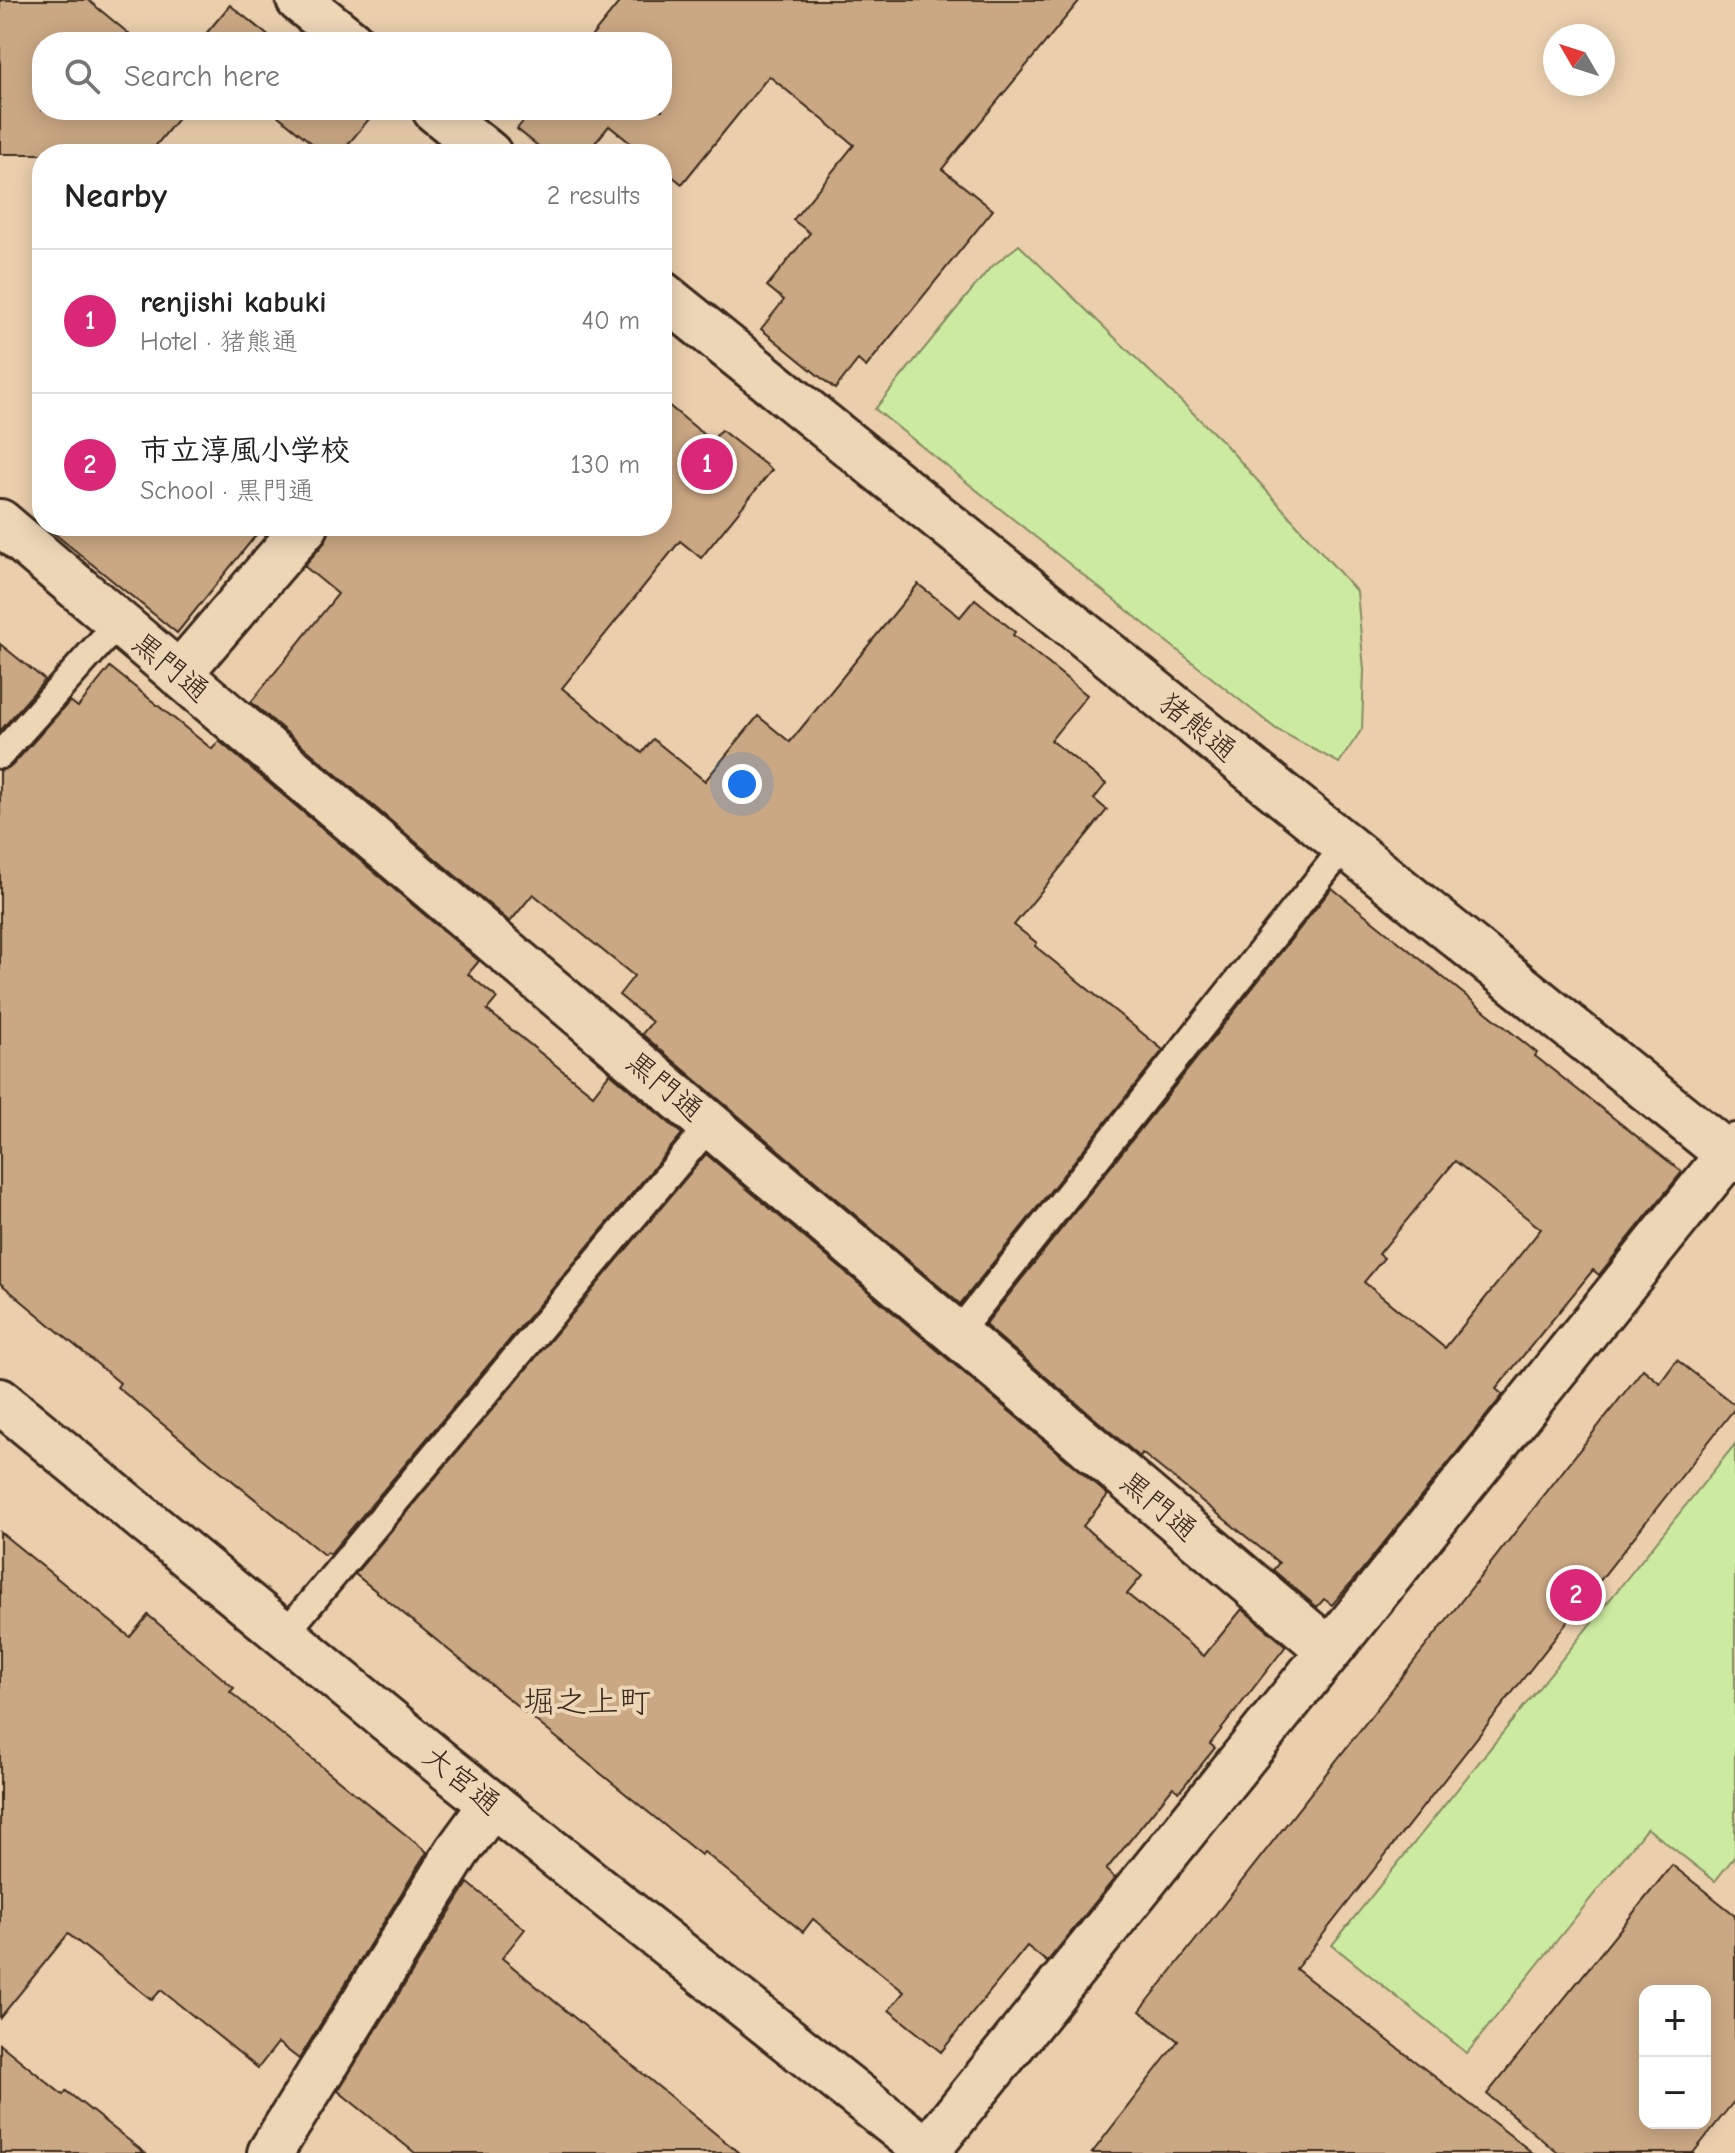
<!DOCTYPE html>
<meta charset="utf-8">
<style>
body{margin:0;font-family:"Comic Neue","Klee One",sans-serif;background:#f2f2f2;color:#222}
.controls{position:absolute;right:24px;bottom:24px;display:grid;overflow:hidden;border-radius:16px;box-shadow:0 4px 20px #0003}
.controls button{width:72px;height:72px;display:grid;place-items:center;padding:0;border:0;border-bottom:2px solid #e0e0e0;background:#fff;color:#222;font:40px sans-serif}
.compass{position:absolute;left:1543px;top:24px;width:72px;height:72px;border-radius:50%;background:#fff;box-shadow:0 4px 20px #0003;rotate:309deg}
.you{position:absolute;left:742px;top:784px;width:28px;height:28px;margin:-20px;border:6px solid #fff;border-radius:50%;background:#1a73e8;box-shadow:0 0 0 12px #1a73e833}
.badge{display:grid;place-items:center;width:52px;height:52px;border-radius:50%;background:#db2777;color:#fff;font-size:26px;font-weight:700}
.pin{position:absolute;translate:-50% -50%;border:4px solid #fff;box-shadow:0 2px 8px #0006}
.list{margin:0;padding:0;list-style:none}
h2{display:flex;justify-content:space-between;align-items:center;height:104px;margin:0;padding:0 32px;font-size:34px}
h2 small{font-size:26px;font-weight:400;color:#767676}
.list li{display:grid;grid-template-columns:52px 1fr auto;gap:24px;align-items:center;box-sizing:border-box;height:144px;padding:0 32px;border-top:2px solid #e0e0e0}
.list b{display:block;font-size:30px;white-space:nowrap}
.list p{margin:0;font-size:26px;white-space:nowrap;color:#767676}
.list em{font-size:26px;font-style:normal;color:#767676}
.icon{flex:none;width:44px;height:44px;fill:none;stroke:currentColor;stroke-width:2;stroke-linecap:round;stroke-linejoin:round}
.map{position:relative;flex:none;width:1735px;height:2153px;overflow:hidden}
.search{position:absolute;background:#fff;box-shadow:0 4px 20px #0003;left:32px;top:32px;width:640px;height:88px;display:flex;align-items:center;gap:20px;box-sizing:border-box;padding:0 28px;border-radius:32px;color:#767676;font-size:30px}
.panel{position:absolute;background:#fff;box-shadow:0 4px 20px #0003;left:32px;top:144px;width:640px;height:392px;border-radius:32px}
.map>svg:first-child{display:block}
.green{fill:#cdeaa1;stroke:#848a60;stroke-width:2}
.building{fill:#cba884;stroke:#3b2a1e;stroke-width:2;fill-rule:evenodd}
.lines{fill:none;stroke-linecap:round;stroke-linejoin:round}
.lane-casing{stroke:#3b2a1e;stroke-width:32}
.street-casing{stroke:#3b2a1e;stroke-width:50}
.secondary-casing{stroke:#3b2a1e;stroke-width:50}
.lane{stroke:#edd6b6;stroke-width:26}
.street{stroke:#edd6b6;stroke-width:44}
.secondary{stroke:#edd6b6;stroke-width:44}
.labels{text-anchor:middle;stroke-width:8;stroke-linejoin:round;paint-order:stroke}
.street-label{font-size:30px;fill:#3b2a1e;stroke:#edd6b6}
.neighbourhood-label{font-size:32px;fill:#3b2a1e;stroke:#edd6b6}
</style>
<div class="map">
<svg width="1735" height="2153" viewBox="0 0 1735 2153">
<rect width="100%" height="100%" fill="#ebcfad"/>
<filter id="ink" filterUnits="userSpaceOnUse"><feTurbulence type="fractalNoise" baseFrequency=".0125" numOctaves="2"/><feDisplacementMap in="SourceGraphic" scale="16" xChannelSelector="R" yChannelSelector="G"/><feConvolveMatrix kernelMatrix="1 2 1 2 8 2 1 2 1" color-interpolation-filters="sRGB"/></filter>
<g filter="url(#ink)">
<g class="green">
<polygon points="1019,245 1223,442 1357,592 1364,670 1362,729 1339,763 1276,729 875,409 989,269"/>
<polygon points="1735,1444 1735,1856 1715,1881 1647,1828 1467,2053 1332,1945"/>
</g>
<g class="building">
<polygon points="0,0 88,0 139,42 42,42 42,110 185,110 149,154 0,154"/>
<polygon points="621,0 1080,0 942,169 993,210 866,367 858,360 835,389 761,329 784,300 767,286 810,233 793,220 854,145 769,76 682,184 662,168 662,154 644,154 609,126 586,154 548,154 517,129 532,110 662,110 662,42 587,42"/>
<polygon points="230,5 276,42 199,42"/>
<polygon points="271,110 360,110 370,118 340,154 325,154"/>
<polygon points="662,400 712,441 721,430 772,470 701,558 680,541 562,688 642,753 653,739 705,781 758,716 790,742 918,584 960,617 975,599 1015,632 1013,635 1087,695 1051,740 1106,784 1094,799 1107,810 1014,925 1037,943 1035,946 1163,1050 960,1304 642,1034 652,1022 619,995 634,976 533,894 510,922 251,702 338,594 304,566 325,542 330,526 662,526"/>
<polygon points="45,526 273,526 265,535 260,530 177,633"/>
<polygon points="0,644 45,680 0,731"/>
<polygon points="110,667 212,749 219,741 479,961 468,974 497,998 487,1010 593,1095 610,1073 682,1134 330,1554 327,1552 324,1555 117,1387 120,1383 0,1283 0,771 12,766 70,701 78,707"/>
<path d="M1332 888 1470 999 1537 1053 1535 1056 1682 1172 1599 1275 1593 1270 1496 1389 1503 1395 1362 1570 1332 1605 1324 1599 1317 1607 1273 1570 1279 1563 1142 1453 1140 1457 985 1325ZM1455 1161 1541 1229 1445 1348 1364 1282 1384 1258 1379 1254Z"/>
<polygon points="706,1154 1108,1495 1083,1526 1142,1576 1127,1594 1204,1656 1242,1609 1286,1646 1210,1744 1215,1748 1179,1792 1173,1787 1106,1870 1115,1878 1047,1962 1027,1946 941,2052 889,2010 904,1992 813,1919 803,1932 704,1852 701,1855 355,1574"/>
<polygon points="1677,1360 1735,1405 1735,1408 1296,1969 1533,2153 1092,2153 1178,2041 1140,2011 1643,1369 1660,1383"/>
<polygon points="0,1532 130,1637 148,1615 234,1688 230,1692 427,1852 299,2059 278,2043 258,2068 161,1990 152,2000 68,1934 0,2018"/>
<path d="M1672 1865 1735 1915V2100L1693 2153H1558L1487 2094ZM1645 1991H1705V2123H1645Z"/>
<polygon points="468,1883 525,1929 502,1958 739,2153 415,2153 338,2091"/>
<polygon points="0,2044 63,2095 66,2091 145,2153 0,2153"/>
</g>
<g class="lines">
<g class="lane-casing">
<g id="lane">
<polyline points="0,755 118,623"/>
<polyline points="957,1334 1345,846"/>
<polyline points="283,1636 710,1125"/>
</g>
</g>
<g class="street-casing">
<g id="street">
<polyline points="299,0 351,42"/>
<polyline points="435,110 489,154"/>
<polyline points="662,294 1735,1160"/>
<polyline points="0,522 1329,1650"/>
<polyline points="179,674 306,526"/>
<polyline points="927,2151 1735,1146"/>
<polyline points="270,2153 457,1852 492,1804"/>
</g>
</g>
<g class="secondary-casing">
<polyline id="secondary" points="0,1401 444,1766 930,2153"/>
</g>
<use href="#lane" class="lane"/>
<use href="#street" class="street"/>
<use href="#secondary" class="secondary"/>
</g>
</g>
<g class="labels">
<g class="street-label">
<text transform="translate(171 667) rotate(40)" y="10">黒門通</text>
<text transform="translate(1198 727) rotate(39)" y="10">猪熊通</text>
<text transform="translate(665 1086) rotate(40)" y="10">黒門通</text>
<text transform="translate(1159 1506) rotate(40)" y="10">黒門通</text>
<text transform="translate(462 1780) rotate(39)" y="10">大宮通</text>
</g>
<g class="neighbourhood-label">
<text x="587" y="1712">堀之上町</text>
</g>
</g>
</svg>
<div class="controls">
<button>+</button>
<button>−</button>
</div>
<svg class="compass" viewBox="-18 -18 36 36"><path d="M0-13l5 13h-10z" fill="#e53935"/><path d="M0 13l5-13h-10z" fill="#767676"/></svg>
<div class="you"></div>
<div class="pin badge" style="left:707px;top:464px">1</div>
<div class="pin badge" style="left:1576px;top:1595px">2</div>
<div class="search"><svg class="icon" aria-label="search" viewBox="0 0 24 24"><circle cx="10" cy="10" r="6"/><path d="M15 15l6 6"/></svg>Search here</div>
<section class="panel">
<h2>Nearby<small>2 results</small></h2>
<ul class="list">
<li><span class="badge">1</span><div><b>renjishi kabuki</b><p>Hotel · 猪熊通</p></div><em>40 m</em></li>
<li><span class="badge">2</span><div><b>市立淳風小学校</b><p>School · 黒門通</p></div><em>130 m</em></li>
</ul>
</section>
</div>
